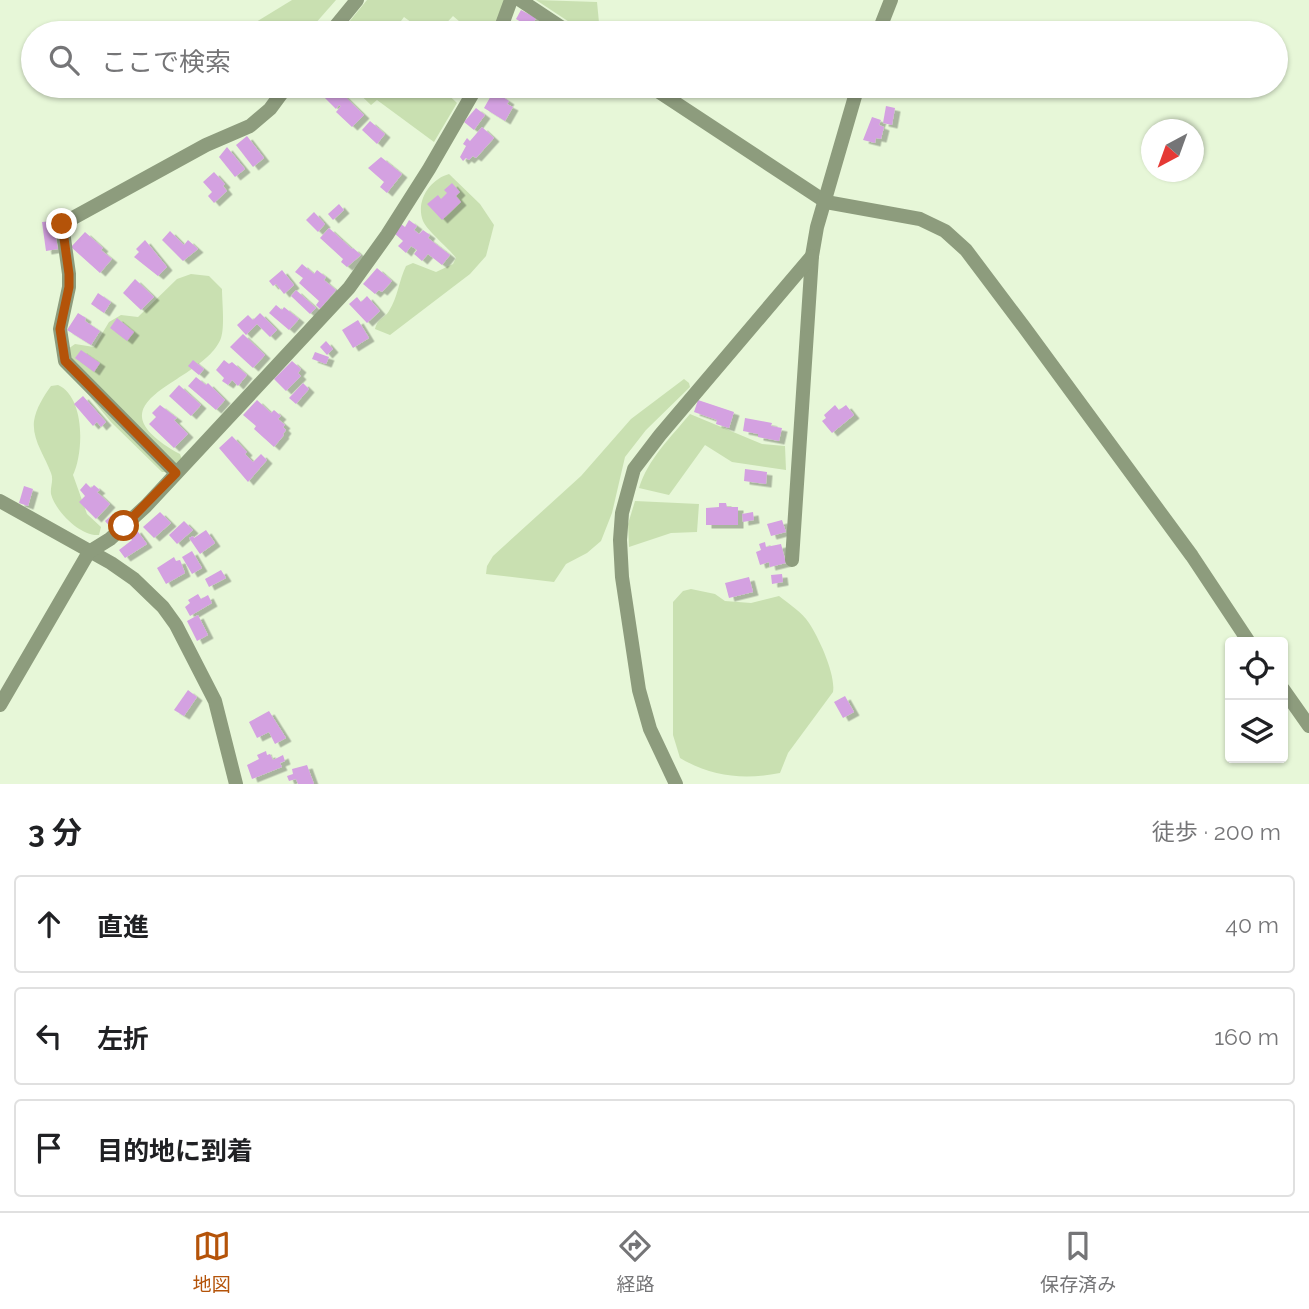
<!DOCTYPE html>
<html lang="ja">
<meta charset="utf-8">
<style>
body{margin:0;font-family:Raleway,"Noto Sans JP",sans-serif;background:#f2f2f2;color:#202124}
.controls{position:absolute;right:21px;bottom:21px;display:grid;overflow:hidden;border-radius:7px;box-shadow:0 2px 5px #0004}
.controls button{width:63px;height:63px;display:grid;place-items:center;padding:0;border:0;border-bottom:2px solid #e0e0e0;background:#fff;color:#202124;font:35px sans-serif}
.compass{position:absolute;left:1141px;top:119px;width:63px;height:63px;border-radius:50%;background:#fff;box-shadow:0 2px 5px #0004;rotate:221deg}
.stop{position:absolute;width:21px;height:21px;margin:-16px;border:5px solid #b45309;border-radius:50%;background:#fff}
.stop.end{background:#b45309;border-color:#fff;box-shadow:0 2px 7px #0008}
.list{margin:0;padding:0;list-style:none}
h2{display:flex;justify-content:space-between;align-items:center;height:91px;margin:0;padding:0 28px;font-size:30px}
h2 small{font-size:23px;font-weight:400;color:#757577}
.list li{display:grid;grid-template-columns:46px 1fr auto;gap:21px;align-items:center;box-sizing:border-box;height:98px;margin:0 14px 14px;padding:0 14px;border:2px solid #e0e0e0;border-radius:7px}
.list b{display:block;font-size:26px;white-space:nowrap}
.list em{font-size:23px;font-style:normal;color:#757577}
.icon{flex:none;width:38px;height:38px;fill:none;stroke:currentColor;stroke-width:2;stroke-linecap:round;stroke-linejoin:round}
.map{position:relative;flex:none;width:1309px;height:784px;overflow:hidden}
.search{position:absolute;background:#fff;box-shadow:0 2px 5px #0004;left:21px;right:21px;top:21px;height:77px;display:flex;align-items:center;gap:18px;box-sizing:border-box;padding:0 24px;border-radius:38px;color:#757577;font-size:26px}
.sheet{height:427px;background:#fff}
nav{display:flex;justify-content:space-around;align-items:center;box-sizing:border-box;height:98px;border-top:2px solid #e0e0e0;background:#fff;font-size:19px;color:#757577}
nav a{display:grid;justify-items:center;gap:4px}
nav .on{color:#b45309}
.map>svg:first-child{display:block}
.green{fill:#c9e0b1}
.building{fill:#d4a1e1;filter:url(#shadow)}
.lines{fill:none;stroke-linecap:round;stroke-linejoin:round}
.minor{stroke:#8d9c7d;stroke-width:14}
.route{stroke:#b45309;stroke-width:9}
</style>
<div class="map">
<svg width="1309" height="784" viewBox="0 0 1309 784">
<defs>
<filter id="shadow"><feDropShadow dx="5.5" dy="3.5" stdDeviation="0" flood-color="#0004"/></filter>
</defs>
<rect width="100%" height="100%" fill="#e7f7d8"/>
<g class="green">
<polygon points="292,0 336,0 307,33 238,33"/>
<path d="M367 0H506L493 33H473L453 16 437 33C424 33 414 24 404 17L392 33H340Z"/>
<polygon points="536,0 597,2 600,33 586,33"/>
<polygon points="351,86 439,86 457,103 434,142 377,100 371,105"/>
<path d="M449 174 480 204 494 225 486 256 470 274 390 335 375 329C377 319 384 319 389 311 398 297 399 280 406 266L413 263 436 272 453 264 456 258C448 247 428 232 423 221 415 200 431 179 449 174Z"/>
<path d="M191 274 209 276 222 289C222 301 225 327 221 338 204 384 82 399 180 454L182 460 167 472H162L111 422 63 364 68 349 75 344 94 347 109 322 121 315 138 317 177 279Z"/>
<polygon points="684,379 689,383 690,387 646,430 625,457 612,513 601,541 587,553 566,564 554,582 486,574 487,566 493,556 581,476 631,419"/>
<path d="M58 385C85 397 84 452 73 475L87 514 101 527 99 535C81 537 55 511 51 494 50 487 54 480 51 473 45 456 32 440 34 421 36 408 44 396 51 386Z"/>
<path d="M690 414 762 444 785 446 786 470 732 462 705 445 669 495 639 488C648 459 671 437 690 414Z"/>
<polygon points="635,501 699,504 697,532 671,533 629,547 628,524"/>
<path d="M691 589 715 594 725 601 751 603 779 596C789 604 802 612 809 623 819 638 836 675 833 692L788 753 780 773C744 780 712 777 680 758L673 735V602L683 591Z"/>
</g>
<g class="building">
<polygon points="521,10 536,18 531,28 516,19"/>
<polygon points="453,23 462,32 442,33"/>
<polygon points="334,86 364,115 352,127 336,112 341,106 339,105 336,109 324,97"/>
<polygon points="492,94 498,98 500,95 509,101 507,104 513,107 505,121 484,108"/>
<polygon points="886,106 895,108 892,125 883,123"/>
<polygon points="476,108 485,115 474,130 464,122"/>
<polygon points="872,117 881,120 879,125 884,127 881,139 876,138 875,143 863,140"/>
<polygon points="370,121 385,134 377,144 362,130"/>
<polygon points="482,127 494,138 476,158 473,156 469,160 466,158 463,161 460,157 466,146 463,144 467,138 470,141"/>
<polygon points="247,136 264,158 253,167 236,145"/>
<polygon points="227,147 245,169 235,177 219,157"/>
<polygon points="381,157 402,174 387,193 380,187 384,182 368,168"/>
<polygon points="214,172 225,184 223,186 227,191 214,203 208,196 212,192 203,182"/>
<polygon points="452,183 460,192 456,196 461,202 442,220 427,204 438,195 441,199 447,193 444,190"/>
<polygon points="339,204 344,210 333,220 328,214"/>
<polygon points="314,212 325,224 318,232 306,220"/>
<polygon points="409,220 417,226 414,230 419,234 423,230 430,235 428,238 450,255 442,265 428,254 422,261 414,254 417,250 411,246 406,253 398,246 403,241 394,233 401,224 405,227"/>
<polygon points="53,221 58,249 46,251 42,222"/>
<polygon points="329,228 352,249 353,248 361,255 347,267 341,262 343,259 320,238"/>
<polygon points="170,231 184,245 188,240 198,249 183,261 162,240"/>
<polygon points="85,232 103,248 101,250 112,259 100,273 71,247"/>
<polygon points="145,240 167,267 158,276 134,257 139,252 136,249"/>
<polygon points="302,264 314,274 317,270 326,277 324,280 336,290 320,309 316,305 319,301 299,283 303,278 295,272"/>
<polygon points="377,268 392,281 382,292 379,290 375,294 363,284"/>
<polygon points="282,270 294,285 284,294 276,284 273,286 269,281"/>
<polygon points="135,279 154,297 141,310 123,293"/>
<polygon points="296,290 316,308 310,314 291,296"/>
<polygon points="98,293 111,302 104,313 91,304"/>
<polygon points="367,296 380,311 367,323 349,304 357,297 361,302"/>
<polygon points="276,305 282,310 284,307 299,319 289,330 269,313"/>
<polygon points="78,313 86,318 85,321 100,331 91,345 67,330"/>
<polygon points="260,313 277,330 270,337 257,324 246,335 237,325 248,315 253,320"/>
<polygon points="117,318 134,332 127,341 110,328"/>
<polygon points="358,320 369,338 353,348 342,330"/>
<polygon points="243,334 265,355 253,368 230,347"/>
<polygon points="326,341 333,349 327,355 320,347"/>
<polygon points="81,350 100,363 94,372 75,358"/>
<polygon points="315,352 329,357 326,364 312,359"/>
<polygon points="193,360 204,369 199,375 188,366"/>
<polygon points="224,360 229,364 232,362 247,375 238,386 232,380 228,385 222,381 224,378 216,370"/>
<polygon points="292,361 301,369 298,373 301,376 286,391 274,379"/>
<polygon points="196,377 206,385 208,383 225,400 216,410 188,386"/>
<polygon points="303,383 309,389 296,404 289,398"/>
<polygon points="179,385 201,405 191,416 169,396"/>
<polygon points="83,396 106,422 101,427 97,422 93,426 74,404"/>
<polygon points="257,400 271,413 274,410 281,416 278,419 285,425 283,427 286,430 283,434 284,435 274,447 254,429 256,426 243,415"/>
<polygon points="698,400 734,412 729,428 716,424 717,420 694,412"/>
<polygon points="160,405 177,418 174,420 188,434 174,448 149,424 156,417 152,413"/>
<polygon points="835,405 839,410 846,405 854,415 832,433 822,421 826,418 824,415"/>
<polygon points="745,418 772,423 771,426 782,428 779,441 758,437 758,434 743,431"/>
<polygon points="232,436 247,452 245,454 253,462 261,454 267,460 248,482 219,448"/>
<polygon points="745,469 767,472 766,484 744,481"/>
<polygon points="86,483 91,488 94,485 100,490 97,492 110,504 96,519 79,502 85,496 80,490"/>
<polygon points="24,486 33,489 28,506 19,503"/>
<polygon points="719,503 726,503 727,507 738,507 738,525 706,525 706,508 719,507"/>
<polygon points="160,512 171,523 154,538 143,527"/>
<polygon points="753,512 754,520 743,522 742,514"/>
<polygon points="113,514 119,520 111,528 105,521"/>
<polygon points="782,520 786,532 771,536 767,524"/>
<polygon points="184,521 193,530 177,544 169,535"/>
<polygon points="136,529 147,544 125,558 119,550 132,540 128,535"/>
<polygon points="206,530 215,543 200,554 189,538 193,536 194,538"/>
<polygon points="765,542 766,547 781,544 786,563 770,567 769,562 760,565 756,552 761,550 759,544"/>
<polygon points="192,551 202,568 192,574 182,557"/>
<polygon points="174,557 176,561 180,560 185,573 166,584 157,568"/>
<polygon points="221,570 226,578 209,587 205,579"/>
<polygon points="782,574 783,582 772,584 771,575"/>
<polygon points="749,577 753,592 729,598 725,583"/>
<polygon points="198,594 201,599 208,595 212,603 190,616 185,607 190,603 188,600"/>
<polygon points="198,615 208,635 197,641 187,621"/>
<polygon points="188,690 197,697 184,716 174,710"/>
<polygon points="845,696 854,712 843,718 834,702"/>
<polygon points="269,711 286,738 275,744 269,732 257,738 249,722"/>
<polygon points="266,751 267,755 270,754 273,760 283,755 285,761 280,763 282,767 252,779 247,765 259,759 257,755"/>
<polygon points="307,765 314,784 298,784 296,779 289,781 287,776 293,774 292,769"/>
</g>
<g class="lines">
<g class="minor">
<polyline points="520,0 570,33"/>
<polyline points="330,33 357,0"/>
<polyline points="499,33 511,0"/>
<polyline points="878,33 891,0"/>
<polyline points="650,86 826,202 920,219 945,231 966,250 1024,327 1192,556 1249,642"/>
<polyline points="176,473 65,361 60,329 69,287 69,274 62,224 206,145 250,126 270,109 287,86"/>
<polyline points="0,501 111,563 134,579 163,607 176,625 215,701 236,784"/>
<polyline points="792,560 812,256 817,227 858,86"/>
<polyline points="1283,689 1309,726"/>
<polyline points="0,705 89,552 110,539 146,506 349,288 387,235 429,169 477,86"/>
<polyline points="676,784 650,729 639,690 622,577 620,540 622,513 634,469 660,435 812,256"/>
</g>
</g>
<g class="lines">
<polyline class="route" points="62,224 69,274 69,287 60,329 65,361 176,473 124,526"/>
</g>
</svg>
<div class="controls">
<button><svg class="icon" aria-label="locate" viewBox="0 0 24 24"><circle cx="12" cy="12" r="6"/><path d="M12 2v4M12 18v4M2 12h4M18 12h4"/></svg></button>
<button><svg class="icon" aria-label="layers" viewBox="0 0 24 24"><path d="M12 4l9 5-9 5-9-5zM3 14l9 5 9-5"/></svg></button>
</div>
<svg class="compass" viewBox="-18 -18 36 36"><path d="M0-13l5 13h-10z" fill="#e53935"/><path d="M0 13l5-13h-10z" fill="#757577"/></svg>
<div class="stop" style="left:124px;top:526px"></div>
<div class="stop end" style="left:62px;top:224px"></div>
<div class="search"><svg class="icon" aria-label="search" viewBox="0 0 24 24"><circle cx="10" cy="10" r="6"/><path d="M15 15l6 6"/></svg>ここで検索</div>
</div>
<section class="sheet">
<h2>3 分<small>徒歩 · 200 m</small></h2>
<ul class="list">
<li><svg class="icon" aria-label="ahead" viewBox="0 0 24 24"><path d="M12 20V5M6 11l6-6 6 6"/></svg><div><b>直進</b></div><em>40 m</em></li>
<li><svg class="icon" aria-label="left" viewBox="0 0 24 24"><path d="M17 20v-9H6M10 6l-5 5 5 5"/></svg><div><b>左折</b></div><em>160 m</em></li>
<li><svg class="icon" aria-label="arrive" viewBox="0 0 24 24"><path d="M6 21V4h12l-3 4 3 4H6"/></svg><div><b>目的地に到着</b></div></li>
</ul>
</section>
<nav>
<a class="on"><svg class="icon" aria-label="map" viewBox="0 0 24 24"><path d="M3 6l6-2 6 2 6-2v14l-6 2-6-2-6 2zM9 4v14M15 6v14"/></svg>地図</a>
<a><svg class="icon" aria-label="directions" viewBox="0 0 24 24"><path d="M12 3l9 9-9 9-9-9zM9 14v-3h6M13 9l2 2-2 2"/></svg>経路</a>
<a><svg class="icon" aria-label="saved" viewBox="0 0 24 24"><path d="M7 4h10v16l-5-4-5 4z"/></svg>保存済み</a>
</nav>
